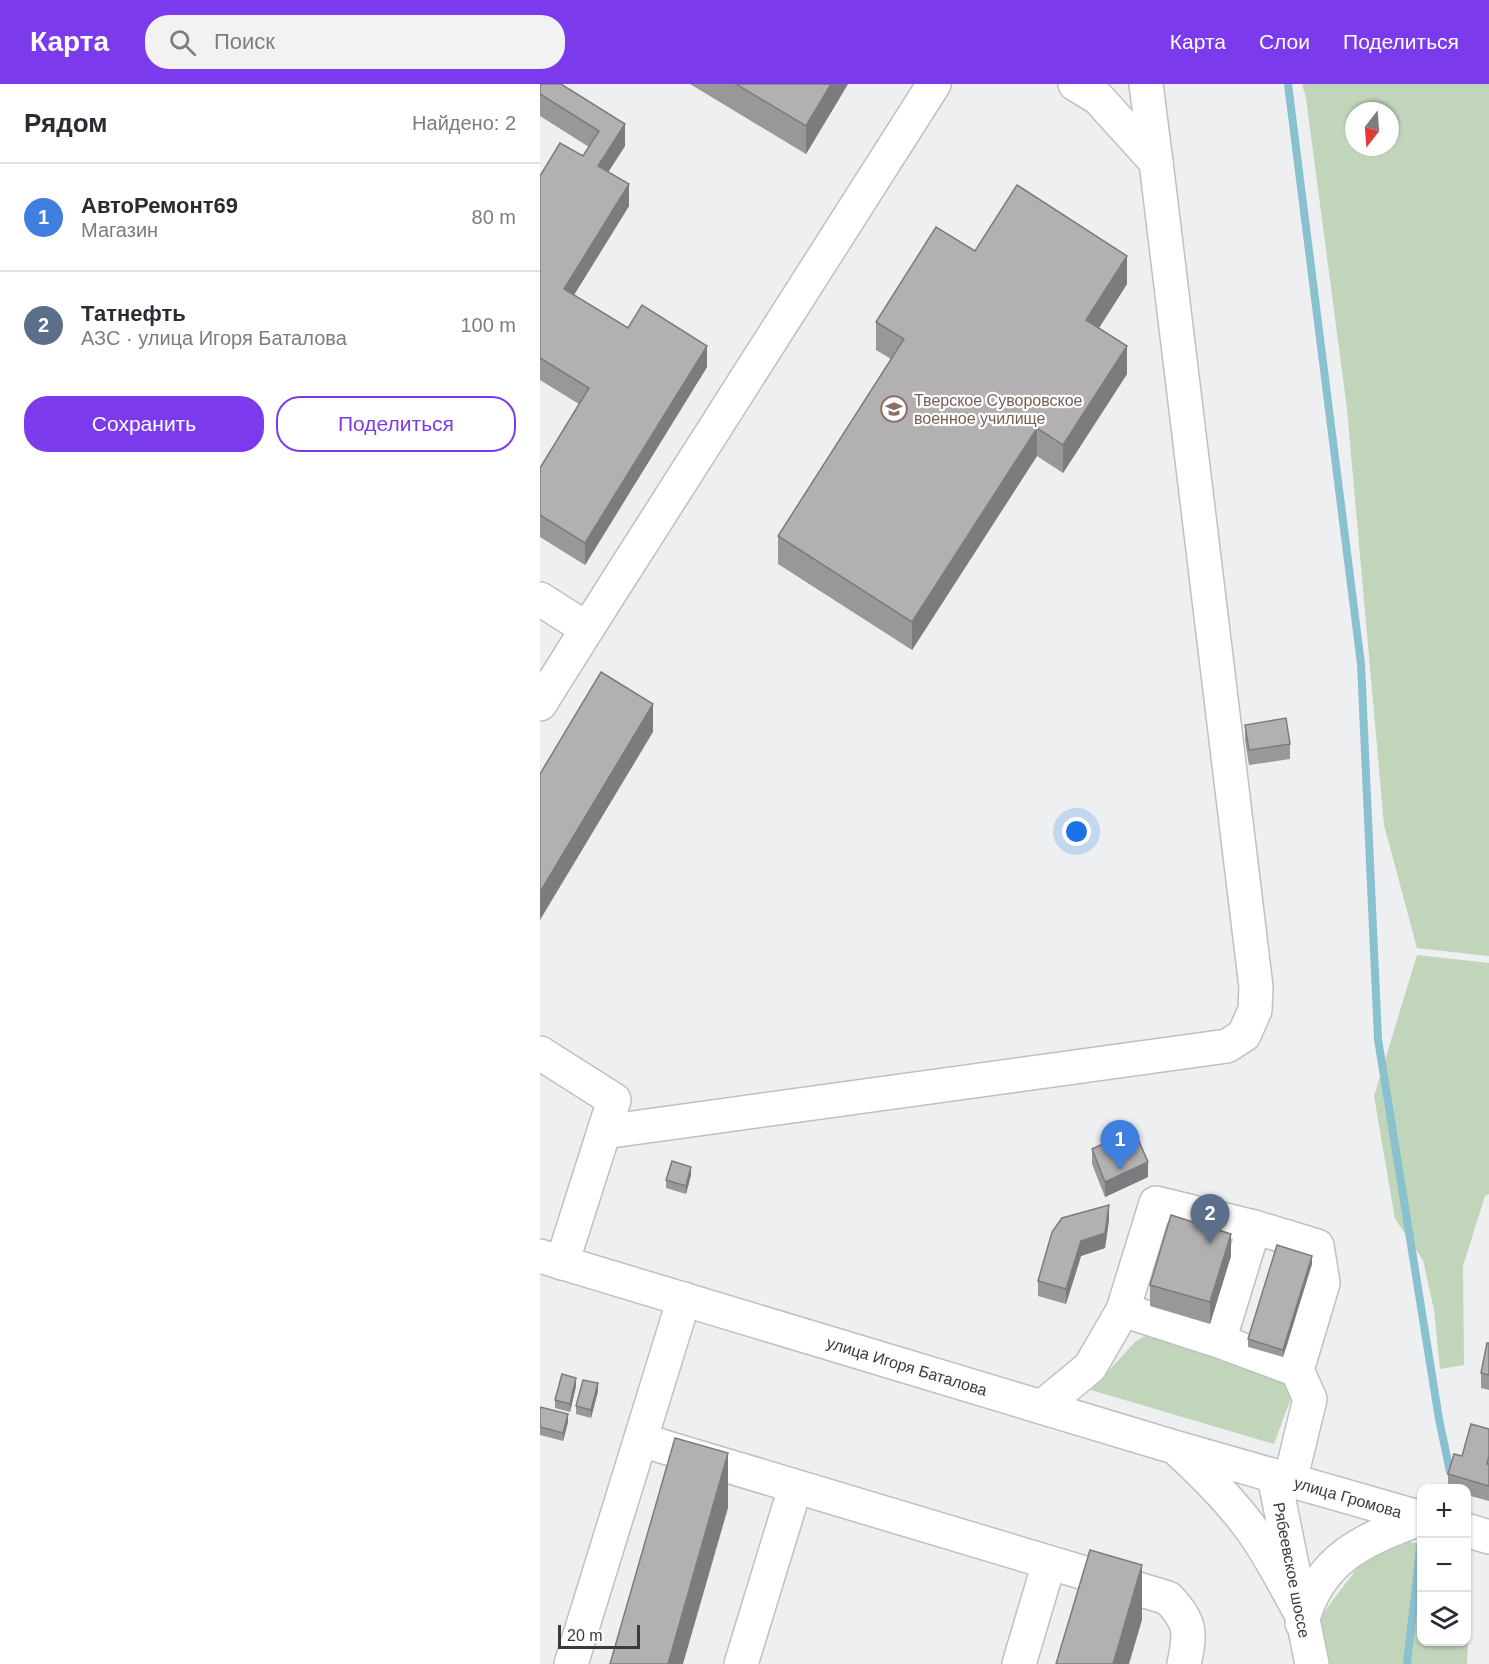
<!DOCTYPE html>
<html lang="ru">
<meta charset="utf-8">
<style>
body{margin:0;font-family:Arial,sans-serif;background:#f2f2f3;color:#2b2b33}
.controls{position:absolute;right:18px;bottom:18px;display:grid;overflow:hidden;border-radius:12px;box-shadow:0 2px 4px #0004}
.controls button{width:54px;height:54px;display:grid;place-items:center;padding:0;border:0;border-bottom:2px solid #e1e1e2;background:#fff;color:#2b2b33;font:30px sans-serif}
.compass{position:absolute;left:805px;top:18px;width:54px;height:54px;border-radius:50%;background:#fff;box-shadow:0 2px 4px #0004;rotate:197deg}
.scale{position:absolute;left:18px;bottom:15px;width:82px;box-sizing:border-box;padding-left:6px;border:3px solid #3b3b3c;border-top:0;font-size:16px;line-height:21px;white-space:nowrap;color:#3b3b3c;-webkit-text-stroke:4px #fff;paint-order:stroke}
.you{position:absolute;left:537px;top:748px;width:21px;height:21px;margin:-15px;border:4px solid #fff;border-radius:50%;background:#1a73e8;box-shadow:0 0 0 9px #1a73e833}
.badge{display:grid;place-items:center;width:39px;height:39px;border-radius:50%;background:#7c3aed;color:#fff;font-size:20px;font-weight:700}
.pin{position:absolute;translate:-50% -50px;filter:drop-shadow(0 2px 3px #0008)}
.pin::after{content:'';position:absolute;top:32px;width:21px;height:18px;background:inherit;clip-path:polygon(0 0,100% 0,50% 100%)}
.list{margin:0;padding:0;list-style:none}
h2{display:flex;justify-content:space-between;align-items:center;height:78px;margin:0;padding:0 24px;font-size:26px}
h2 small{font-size:20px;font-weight:400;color:#7c7c81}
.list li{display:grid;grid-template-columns:39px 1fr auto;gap:18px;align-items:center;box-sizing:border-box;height:108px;padding:0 24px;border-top:2px solid #e1e1e2}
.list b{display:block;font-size:22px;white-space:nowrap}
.list p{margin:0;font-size:20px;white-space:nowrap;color:#7c7c81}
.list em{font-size:20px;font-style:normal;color:#7c7c81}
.actions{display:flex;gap:12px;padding:18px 24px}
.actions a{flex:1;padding:14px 0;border:2px solid #7c3aed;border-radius:24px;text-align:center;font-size:21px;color:#7c3aed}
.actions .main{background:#7c3aed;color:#fff}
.icon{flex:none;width:33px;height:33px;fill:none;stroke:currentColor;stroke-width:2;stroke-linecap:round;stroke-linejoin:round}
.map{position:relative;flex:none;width:949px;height:1580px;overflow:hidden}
header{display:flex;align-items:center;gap:36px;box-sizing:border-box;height:84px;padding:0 30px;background:#7c3aed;color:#fff}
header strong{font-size:28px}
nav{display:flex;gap:33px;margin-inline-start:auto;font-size:21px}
.search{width:420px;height:54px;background:#f2f2f3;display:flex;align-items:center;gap:15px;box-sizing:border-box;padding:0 21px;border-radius:24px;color:#7c7c81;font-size:22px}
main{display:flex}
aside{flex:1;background:#fff}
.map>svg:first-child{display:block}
.green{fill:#c1d5bb;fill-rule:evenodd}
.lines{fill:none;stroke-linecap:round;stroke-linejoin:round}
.stream{stroke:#8ac1cf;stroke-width:8}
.minor-casing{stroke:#bec0c2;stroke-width:36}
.minor{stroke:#fff;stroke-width:33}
.wall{fill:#9a9799}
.shaded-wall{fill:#7d7b7d}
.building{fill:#b3b0b2;stroke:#7d7b7d;stroke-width:1.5}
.labels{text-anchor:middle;stroke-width:4.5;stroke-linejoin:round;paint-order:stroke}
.education-label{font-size:16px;fill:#785e54;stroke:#fff;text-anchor:start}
.street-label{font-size:16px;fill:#3b3b3c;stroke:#fff}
</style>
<header>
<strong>Карта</strong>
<div class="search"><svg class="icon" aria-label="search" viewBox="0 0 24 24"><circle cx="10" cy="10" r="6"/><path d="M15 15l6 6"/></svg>Поиск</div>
<nav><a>Карта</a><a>Слои</a><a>Поделиться</a></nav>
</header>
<main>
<aside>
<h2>Рядом<small>Найдено: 2</small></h2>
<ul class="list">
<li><span class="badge" style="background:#3f7fe0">1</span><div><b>АвтоРемонт69</b><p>Магазин</p></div><em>80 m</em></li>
<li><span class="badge" style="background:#5c6f8a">2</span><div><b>Татнефть</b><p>АЗС · улица Игоря Баталова</p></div><em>100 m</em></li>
</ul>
<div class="actions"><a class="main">Сохранить</a><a>Поделиться</a></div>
</aside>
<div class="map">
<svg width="949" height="1580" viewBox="0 0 949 1580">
<rect width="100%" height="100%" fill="#edeff1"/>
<g class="green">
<path d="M762 0H949V872L877 864 844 741 807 325 766 14ZM814 27H850V63H814Z"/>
<polygon points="877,871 949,879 949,1110 945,1112 923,1182 924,1281 900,1285 894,1226 883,1176 855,1135 834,1012"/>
<polygon points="611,1248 744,1288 754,1306 734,1360 551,1306 595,1258"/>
<polygon points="857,1456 881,1460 882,1558 926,1558 927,1548 928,1555 927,1580 787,1580 778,1536 824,1475"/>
</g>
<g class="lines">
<g class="stream">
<polyline points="748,0 821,580 838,955 899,1335 910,1388"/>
<polyline points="867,1580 881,1457"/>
</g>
<g class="minor-casing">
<g id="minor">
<polyline points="606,0 616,78"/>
<polyline points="0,515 47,545 0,620"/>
<polyline points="47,545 394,0"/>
<polyline points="0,969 74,1016 22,1179"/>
<polyline points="64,1048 687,962 704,951 715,926 716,903 616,78 558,14 535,0"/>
<polyline points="0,1172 634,1363 882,1434"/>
<polyline points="583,1226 679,1257 757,1286 770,1315 750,1397"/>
<polyline points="679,1257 714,1143 777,1162 783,1199 757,1286"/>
<polyline points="503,1322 550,1283 583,1226 616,1119 714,1143"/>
<path d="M101 1356 628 1514C651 1538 651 1548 644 1580"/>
<path d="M640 1368C666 1392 691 1417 712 1446 730 1471 744 1499 759 1526"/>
<polyline points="734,1392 772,1580"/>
<polyline points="926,1446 949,1453"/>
<path d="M762 1539C778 1474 825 1455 882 1434"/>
<polyline points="31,1580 144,1215"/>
<polyline points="201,1580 255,1404"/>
<polyline points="479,1580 509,1479"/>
</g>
</g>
<use href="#minor" class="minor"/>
</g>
<g class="wall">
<polygon points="0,0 85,62 68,88 89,122 34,211 88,244 167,283 45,481 0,453 0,384 39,320 0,296 0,92 43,72 49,63 0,32"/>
<polygon points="150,0 308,0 266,70"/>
<polygon points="435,167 587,200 559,244 587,290 523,389 497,372 372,566 238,480 238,452 351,275 336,266 336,238"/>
<polygon points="705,641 750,660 750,675 709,681 705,656"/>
<polygon points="552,1065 608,1093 565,1113 552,1080"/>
<polygon points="151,1091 146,1110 126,1104 126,1096"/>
<polygon points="569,1136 565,1164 541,1172 526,1220 498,1212 498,1197"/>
<polygon points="691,1172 670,1240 610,1222 610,1201"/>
<polygon points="772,1180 743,1273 708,1263 708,1255"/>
<polygon points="949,1259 949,1306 941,1304 941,1289"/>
<polygon points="36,1302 30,1328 15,1324 15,1316"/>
<polygon points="58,1307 51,1334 36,1330 36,1322"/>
<polygon points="0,1323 28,1338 23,1357 0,1351"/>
<polygon points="949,1345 949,1417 927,1411 927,1404 908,1404 908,1390"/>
</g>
<g class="shaded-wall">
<polygon points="291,0 308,0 266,70 266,42"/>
<polygon points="85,40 85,62 58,104 58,82"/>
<polygon points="89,100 89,122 24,227 24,205"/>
<polygon points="587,172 587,200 546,264 546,236"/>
<polygon points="167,262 167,283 45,481 45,459"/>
<polygon points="587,262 587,290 523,389 523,361"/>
<polygon points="497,344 497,372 372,566 372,538"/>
<polygon points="113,620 113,648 0,836 0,808"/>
<polygon points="608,1078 608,1093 565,1113 565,1098"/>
<polygon points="151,1083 151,1091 146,1110 146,1102"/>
<polygon points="569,1121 569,1136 565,1164 541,1172 526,1220 526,1205 541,1157"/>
<polygon points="691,1150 691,1172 670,1240 670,1218"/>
<polygon points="772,1172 772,1180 743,1273 743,1266"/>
<polygon points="36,1294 36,1302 30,1328 30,1320"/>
<polygon points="58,1299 58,1307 51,1334 51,1326"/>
<polygon points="28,1330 28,1338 23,1357 23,1349"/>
<polygon points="188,1369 188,1424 143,1580 128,1580"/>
<polygon points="602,1481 602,1536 589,1580 573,1580"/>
</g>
<g class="building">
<polygon points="0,0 21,0 85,40 58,82 89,100 24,205 88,244 102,221 167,262 45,459 0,431 0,384 49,304 0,274 0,92 20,59 43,72 59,47 0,10"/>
<polygon points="196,0 291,0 266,42"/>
<polygon points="477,101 587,172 546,236 587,262 523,361 497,344 372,538 238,452 364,255 336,238 396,143 435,167"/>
<polygon points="61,588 113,620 0,808 0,690"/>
<polygon points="746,634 750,660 709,666 705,641"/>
<polygon points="594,1046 608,1078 565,1098 552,1065"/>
<polygon points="132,1077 151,1083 146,1102 126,1096"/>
<polygon points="569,1121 565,1149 541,1157 526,1205 498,1197 512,1148 522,1134"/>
<polygon points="631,1131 691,1150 670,1218 610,1201"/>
<polygon points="737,1161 772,1172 743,1266 708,1255"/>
<polygon points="947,1259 949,1259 949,1291 941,1289"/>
<polygon points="22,1290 36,1294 30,1320 15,1316"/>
<polygon points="43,1296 58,1299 51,1326 36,1322"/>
<polygon points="0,1323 28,1330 23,1349 0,1343"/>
<polygon points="931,1340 949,1345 949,1372 947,1380 949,1380 949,1402 908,1390 914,1370 922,1372"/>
<polygon points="135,1354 188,1369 128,1580 70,1580"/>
<polygon points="550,1466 602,1481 573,1580 516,1580"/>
</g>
<defs>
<g id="school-ring" transform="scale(1.35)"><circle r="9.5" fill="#fff" stroke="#8d6e63" stroke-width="1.5"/><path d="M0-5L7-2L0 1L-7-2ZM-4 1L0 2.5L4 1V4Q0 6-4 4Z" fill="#8d6e63"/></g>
</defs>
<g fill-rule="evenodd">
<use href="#school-ring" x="354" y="325"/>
</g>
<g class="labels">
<g class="education-label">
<text x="374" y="322">Тверское Суворовское<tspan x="374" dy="18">военное училище</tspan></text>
</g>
<g class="street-label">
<text transform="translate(367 1282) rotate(17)" y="6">улица Игоря Баталова</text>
<text transform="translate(808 1413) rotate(16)" y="6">улица Громова</text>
<text transform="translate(752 1486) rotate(79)" y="6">Рябеевское шоссе</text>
</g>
</g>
</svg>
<div class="controls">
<button>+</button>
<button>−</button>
<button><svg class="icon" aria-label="layers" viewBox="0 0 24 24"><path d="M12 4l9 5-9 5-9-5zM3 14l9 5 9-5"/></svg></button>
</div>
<svg class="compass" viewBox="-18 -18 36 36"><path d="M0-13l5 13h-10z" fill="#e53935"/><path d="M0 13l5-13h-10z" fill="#7c7c81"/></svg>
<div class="scale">20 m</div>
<div class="you"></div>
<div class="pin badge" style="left:580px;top:1086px;background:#3f7fe0">1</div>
<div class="pin badge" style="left:670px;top:1160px;background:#5c6f8a">2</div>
</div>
</main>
